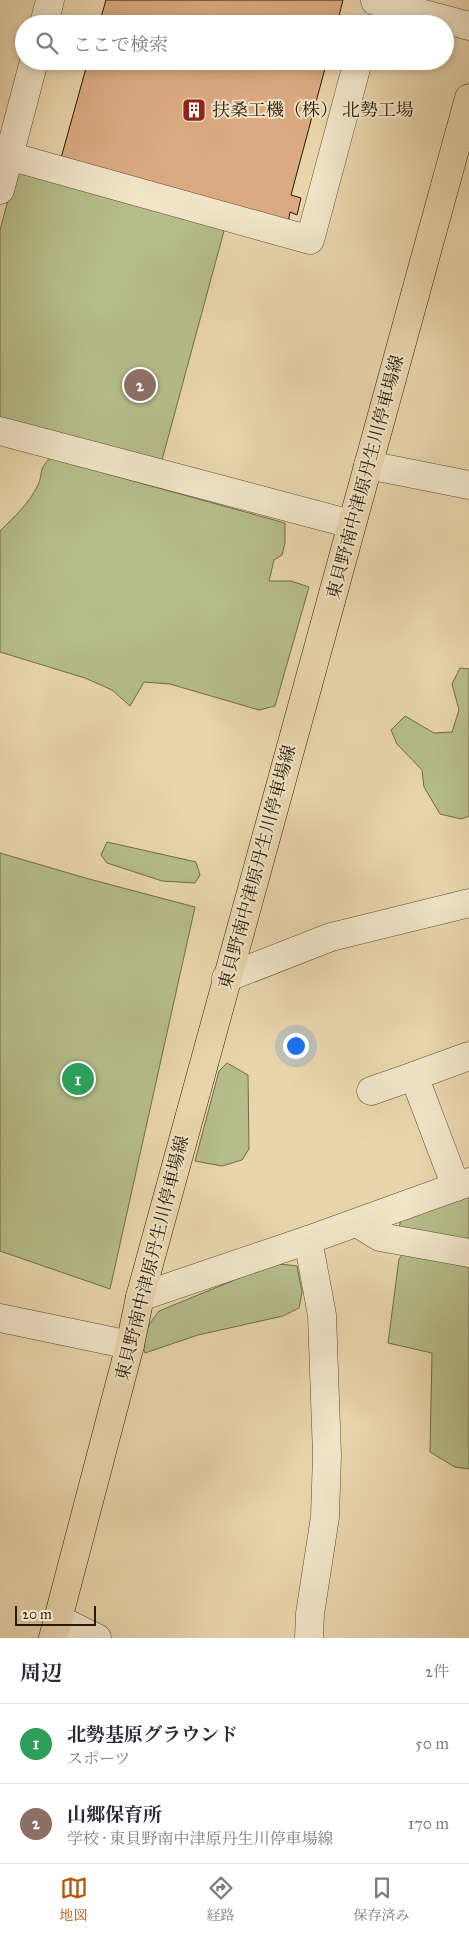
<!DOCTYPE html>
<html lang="ja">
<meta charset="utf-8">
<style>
body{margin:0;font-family:"IM FELL Great Primer","Noto Serif JP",serif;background:#f7f7f7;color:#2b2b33}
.scale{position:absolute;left:15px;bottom:12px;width:81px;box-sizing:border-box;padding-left:5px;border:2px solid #291902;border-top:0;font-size:14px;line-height:18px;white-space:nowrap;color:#291902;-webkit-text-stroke:4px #f1e4c9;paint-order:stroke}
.you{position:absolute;left:295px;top:1045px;width:18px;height:18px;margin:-12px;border:4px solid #fff;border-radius:50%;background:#1a73e8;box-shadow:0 0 0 8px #1a73e833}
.badge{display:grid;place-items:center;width:32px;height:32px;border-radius:50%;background:#b45309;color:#fff;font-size:16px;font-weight:700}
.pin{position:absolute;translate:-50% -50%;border:2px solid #fff;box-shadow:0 1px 5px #0006}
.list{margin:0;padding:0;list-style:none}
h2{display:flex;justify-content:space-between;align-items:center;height:65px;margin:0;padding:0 20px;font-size:21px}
h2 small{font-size:16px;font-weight:400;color:#7c7c81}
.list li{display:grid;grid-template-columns:32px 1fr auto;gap:15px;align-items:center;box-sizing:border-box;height:80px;padding:0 20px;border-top:1px solid #e1e1e2}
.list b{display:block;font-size:19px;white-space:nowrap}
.list p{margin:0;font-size:16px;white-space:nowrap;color:#7c7c81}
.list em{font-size:16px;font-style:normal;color:#7c7c81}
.icon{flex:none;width:28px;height:28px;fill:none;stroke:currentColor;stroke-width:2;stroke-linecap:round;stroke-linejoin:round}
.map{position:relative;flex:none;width:469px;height:1638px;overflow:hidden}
.search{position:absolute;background:#fff;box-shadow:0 2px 8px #0003;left:15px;right:15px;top:15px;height:55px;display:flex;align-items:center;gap:12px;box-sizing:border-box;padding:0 18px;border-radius:28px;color:#7c7c81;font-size:19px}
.sheet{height:225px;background:#fff}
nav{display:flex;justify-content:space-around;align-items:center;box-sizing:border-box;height:70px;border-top:1px solid #e1e1e2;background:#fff;font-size:14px;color:#7c7c81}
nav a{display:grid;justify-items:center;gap:2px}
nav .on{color:#b45309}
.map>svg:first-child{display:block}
.green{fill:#b5bd8a;stroke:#6f6b46}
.building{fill:#dbaa81;stroke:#291902}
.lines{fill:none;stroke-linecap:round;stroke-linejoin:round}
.minor-casing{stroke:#59482c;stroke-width:29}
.major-casing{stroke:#291902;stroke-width:29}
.minor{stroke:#f1e4c9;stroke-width:28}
.major{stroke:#e9d5ac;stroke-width:28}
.labels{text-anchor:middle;stroke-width:4;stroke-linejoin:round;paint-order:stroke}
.poi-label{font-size:18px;fill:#291902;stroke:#f1e4c9;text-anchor:start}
.street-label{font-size:18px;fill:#291902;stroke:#f1e4c9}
</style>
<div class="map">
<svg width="469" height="1638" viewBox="0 0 469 1638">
<rect width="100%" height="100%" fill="#e9d5ac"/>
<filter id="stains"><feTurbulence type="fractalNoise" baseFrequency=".004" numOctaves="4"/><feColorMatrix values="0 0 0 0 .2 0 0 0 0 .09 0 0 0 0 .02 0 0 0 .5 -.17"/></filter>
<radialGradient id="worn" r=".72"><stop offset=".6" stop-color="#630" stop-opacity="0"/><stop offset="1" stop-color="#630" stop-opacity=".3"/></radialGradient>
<g class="green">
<polygon points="17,167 225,227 162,460 0,418 0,230"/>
<path d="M50 458 285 523V543L282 555 274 560 269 581H291L309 587 275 706 259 710 170 684 144 682 130 706 112 690 85 678 0 652V531C14 517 29 504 38 485 44 471 37 472 50 458Z"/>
<polygon points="460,668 469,669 469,816 461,819 440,814 424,787 422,770 397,744 391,730 405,716 434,733 452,732 459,710 452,684"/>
<polygon points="107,842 196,862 200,875 195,883 162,881 107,863 101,855"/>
<polygon points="0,853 89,879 195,907 110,1289 0,1251"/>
<polygon points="227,1063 248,1075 249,1149 242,1160 222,1166 195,1161 219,1071"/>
<polygon points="469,1192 469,1247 399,1228 401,1219"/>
<polygon points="407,1249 469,1261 469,1469 455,1467 430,1452 432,1353 388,1343 399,1259"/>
<path d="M280 1264 297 1266 302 1292 299 1308 283 1316 198 1335 145 1353C139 1339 150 1322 159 1311L259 1270Z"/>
</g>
<g class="building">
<polygon points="106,0 343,0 337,24 99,24"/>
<polygon points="88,61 327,61 291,195 301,198 297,215 290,212 288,223 61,158"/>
</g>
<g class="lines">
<g class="minor-casing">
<g id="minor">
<polyline points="375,1 469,26"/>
<polyline points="44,24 50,0"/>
<polyline points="9,156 310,240 358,61"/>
<polyline points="0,190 34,61"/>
<polyline points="0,431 351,524"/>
<polyline points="368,465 469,485"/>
<polyline points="226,978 331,937 469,903"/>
<polyline points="371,1091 414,1076"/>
<polyline points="456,1187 414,1076 469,1056"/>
<polyline points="357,1223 380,1237 469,1253"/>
<polyline points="308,1240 322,1315 327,1455 325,1517 310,1614 309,1638"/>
<polyline points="140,1297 308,1240 469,1182"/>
<polyline points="0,1318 130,1345"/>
<polyline points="58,1619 97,1638"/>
</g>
</g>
<g class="major-casing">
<polyline id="major" points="53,1638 130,1345 140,1297 469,98"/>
</g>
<use href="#minor" class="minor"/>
<use href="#major" class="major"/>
</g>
<defs>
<g id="building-square" transform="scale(1.25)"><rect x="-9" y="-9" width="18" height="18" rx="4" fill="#8f2418" stroke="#f1e4c9"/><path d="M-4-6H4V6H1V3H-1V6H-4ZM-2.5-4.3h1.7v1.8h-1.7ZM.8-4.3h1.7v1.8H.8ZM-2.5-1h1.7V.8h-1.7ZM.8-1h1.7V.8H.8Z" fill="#fff"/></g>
</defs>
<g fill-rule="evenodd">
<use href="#building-square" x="194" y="110"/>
</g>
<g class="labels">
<g class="poi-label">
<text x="212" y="116">扶桑工機（株） 北勢工場</text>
</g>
<g class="street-label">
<text transform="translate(365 477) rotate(-75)" y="6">東貝野南中津原丹生川停車場線</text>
<text transform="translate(257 867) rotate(-75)" y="6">東貝野南中津原丹生川停車場線</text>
<text transform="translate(152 1258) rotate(-76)" y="6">東貝野南中津原丹生川停車場線</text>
</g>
</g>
<rect width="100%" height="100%" filter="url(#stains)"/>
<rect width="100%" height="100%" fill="url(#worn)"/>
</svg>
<div class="scale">20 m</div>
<div class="you"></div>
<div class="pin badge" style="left:78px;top:1079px;background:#2e9e5b">1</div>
<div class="pin badge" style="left:140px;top:385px;background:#8d6e63">2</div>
<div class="search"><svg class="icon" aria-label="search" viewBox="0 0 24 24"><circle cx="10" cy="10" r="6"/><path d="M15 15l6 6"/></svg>ここで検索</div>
</div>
<section class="sheet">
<h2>周辺<small>2件</small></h2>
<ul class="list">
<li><span class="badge" style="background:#2e9e5b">1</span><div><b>北勢基原グラウンド</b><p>スポーツ</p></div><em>50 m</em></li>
<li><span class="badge" style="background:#8d6e63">2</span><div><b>山郷保育所</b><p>学校 · 東貝野南中津原丹生川停車場線</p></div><em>170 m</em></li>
</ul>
</section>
<nav>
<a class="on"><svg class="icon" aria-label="map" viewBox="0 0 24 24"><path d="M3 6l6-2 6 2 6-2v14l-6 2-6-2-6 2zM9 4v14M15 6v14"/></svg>地図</a>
<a><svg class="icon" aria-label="directions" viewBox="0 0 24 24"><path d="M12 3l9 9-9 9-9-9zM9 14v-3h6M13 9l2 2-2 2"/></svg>経路</a>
<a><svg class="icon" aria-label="saved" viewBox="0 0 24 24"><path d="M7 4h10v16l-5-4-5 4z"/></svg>保存済み</a>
</nav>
